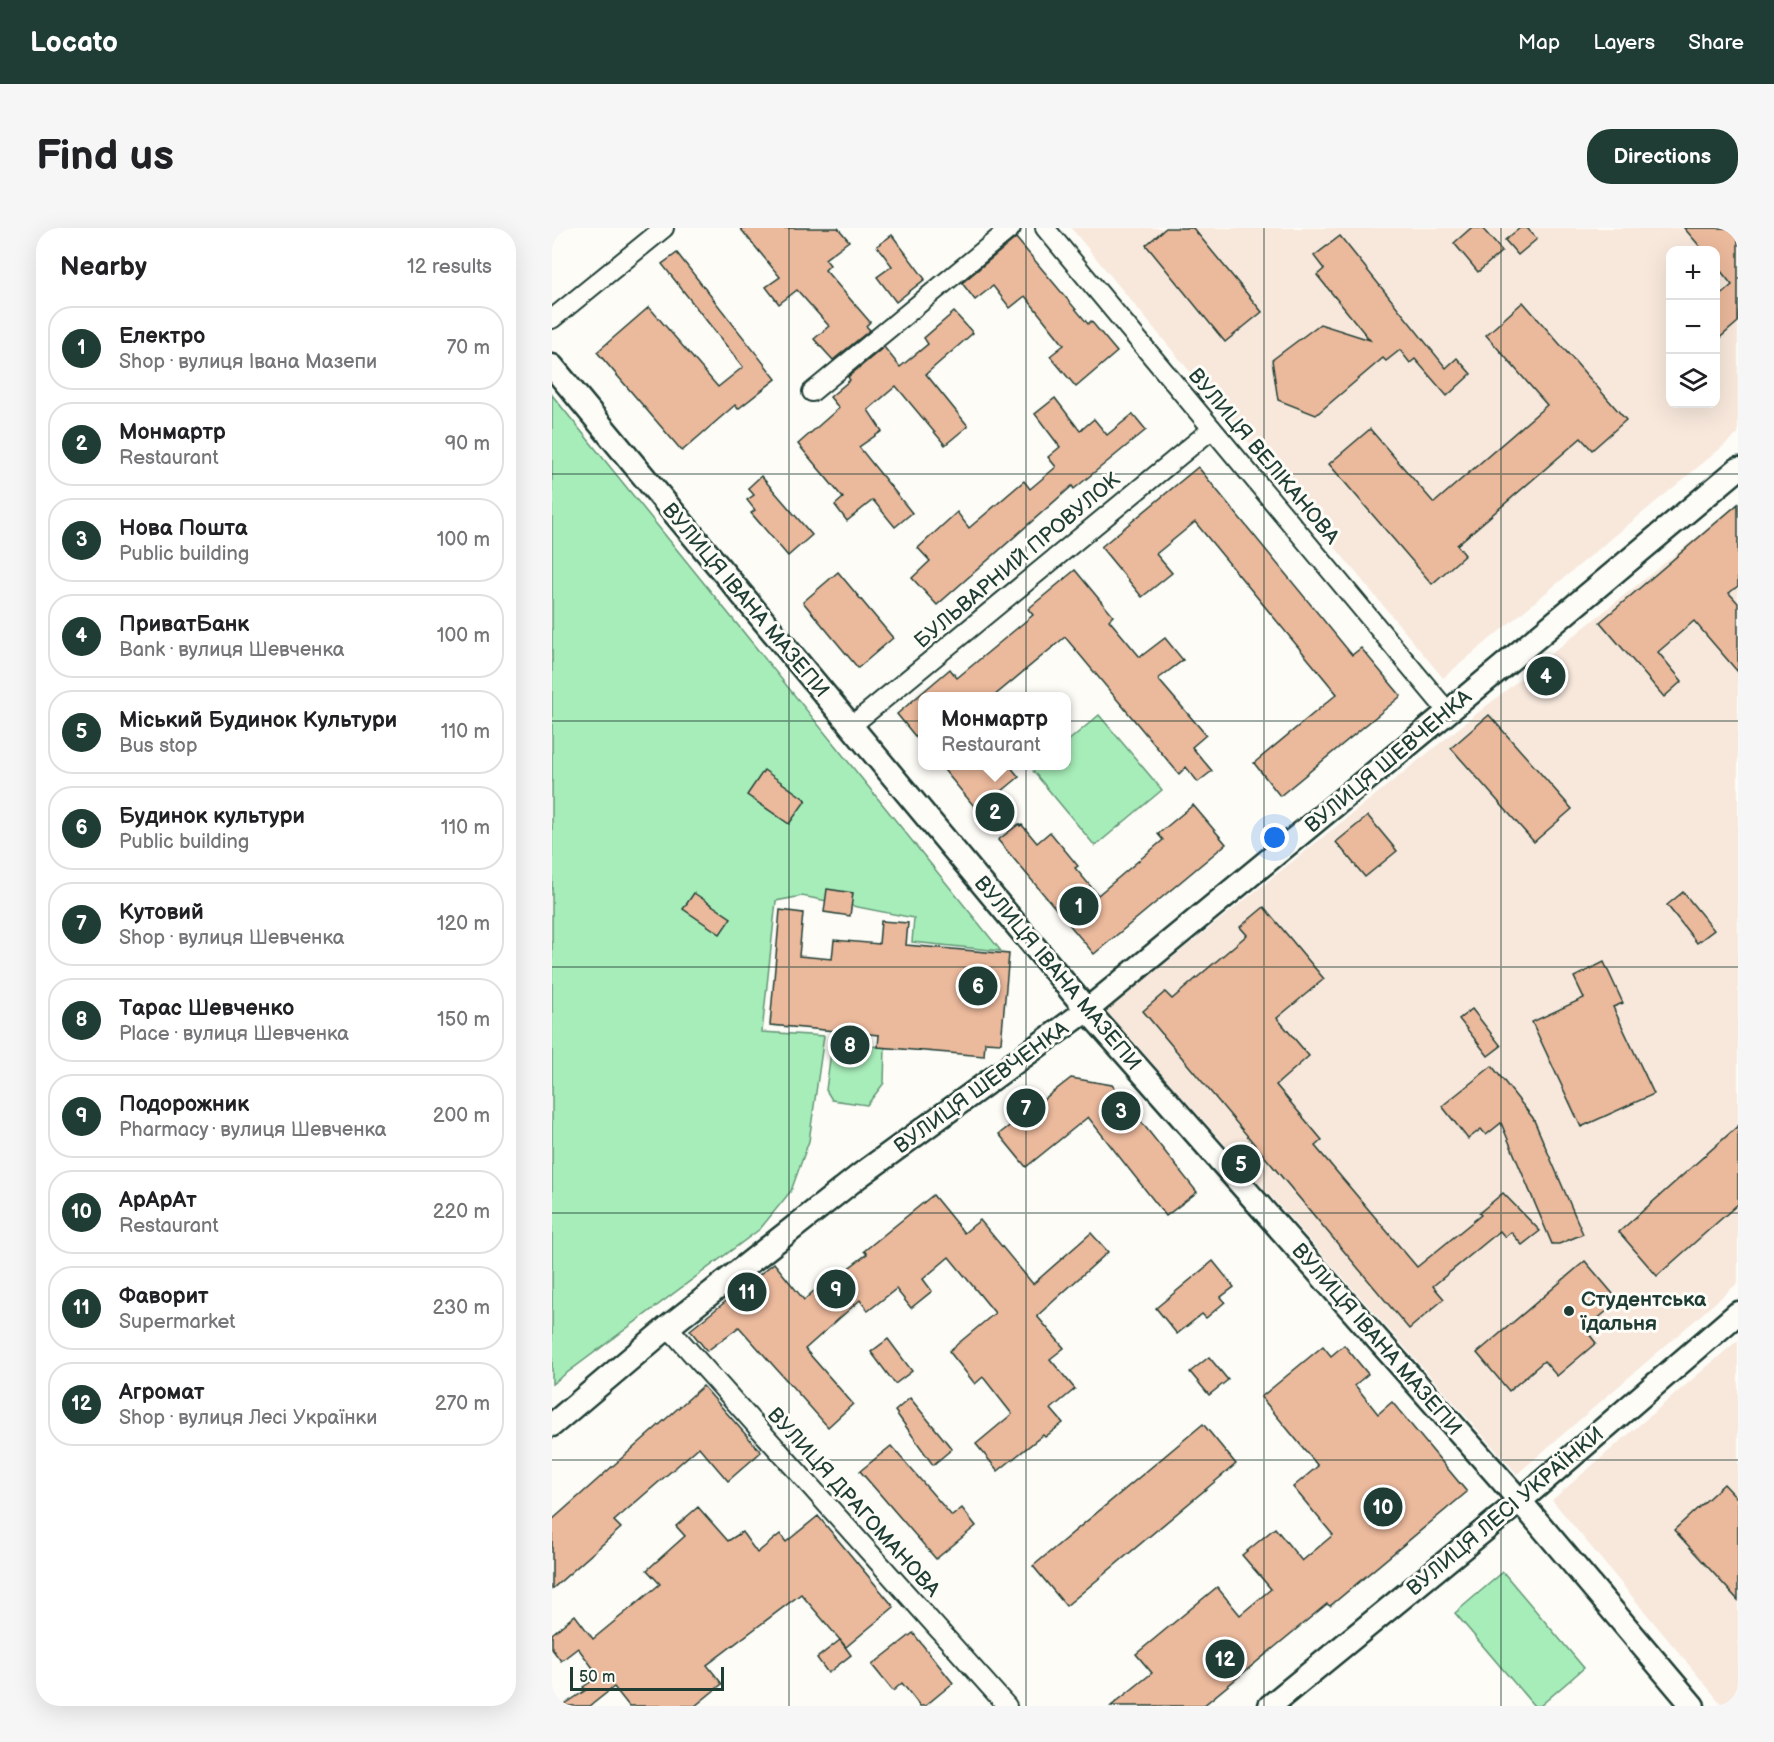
<!DOCTYPE html>
<meta charset="utf-8">
<style>
body{margin:0;font-family:"Balsamiq Sans",sans-serif;background:#f6f6f6;color:#202124}
.controls{position:absolute;right:18px;top:18px;display:grid;overflow:hidden;border-radius:12px;box-shadow:0 6px 24px #0002}
.controls button{width:54px;height:54px;display:grid;place-items:center;padding:0;border:0;border-bottom:2px solid #e0e0e0;background:#fff;color:#202124;font:30px sans-serif}
.scale{position:absolute;left:18px;bottom:15px;width:154px;box-sizing:border-box;padding-left:6px;border:3px solid #1f3d34;border-top:0;font-size:16px;line-height:21px;white-space:nowrap;color:#1f3d34;-webkit-text-stroke:4px #fdfcf7;paint-order:stroke}
.you{position:absolute;left:723px;top:610px;width:21px;height:21px;margin:-15px;border:4px solid #fff;border-radius:50%;background:#1a73e8;box-shadow:0 0 0 9px #1a73e833}
.badge{display:grid;place-items:center;width:39px;height:39px;border-radius:50%;background:#1f3d34;color:#fff;font-size:20px;font-weight:700}
.pin{position:absolute;translate:-50% -50%;border:3px solid #fff;box-shadow:0 2px 6px #0006}
.popup{position:absolute;left:366px;top:464px;width:153px;height:78px;box-sizing:border-box;display:grid;place-content:center;border-radius:12px;background:#fff;filter:drop-shadow(0 2px 4px #0005);font-size:20px;white-space:nowrap;color:#757577}
.popup b{font-size:22px;color:#202124}
.popup::after{content:'';position:absolute;left:50%;top:100%;margin-left:-12px;border:12px solid transparent;border-top-color:#fff}
.list{margin:0;padding:0;list-style:none}
h2{display:flex;justify-content:space-between;align-items:center;height:78px;margin:0;padding:0 24px;font-size:26px}
h2 small{font-size:20px;font-weight:400;color:#757577}
.list li{display:grid;grid-template-columns:39px 1fr auto;gap:18px;align-items:center;box-sizing:border-box;height:84px;margin:0 12px 12px;padding:0 12px;border:2px solid #e0e0e0;border-radius:24px}
.list b{display:block;font-size:22px;white-space:nowrap}
.list p{margin:0;font-size:20px;white-space:nowrap;color:#757577}
.list em{font-size:20px;font-style:normal;color:#757577}
.icon{flex:none;width:33px;height:33px;fill:none;stroke:currentColor;stroke-width:2;stroke-linecap:round;stroke-linejoin:round}
.map{position:relative;flex:none;width:1186px;height:1478px;overflow:hidden;border-radius:24px}
header{display:flex;align-items:center;gap:36px;box-sizing:border-box;height:84px;padding:0 30px;background:#1f3d34;color:#fff}
header strong{font-size:28px}
nav{display:flex;gap:33px;margin-inline-start:auto;font-size:21px}
.intro{display:flex;align-items:center;justify-content:space-between;box-sizing:border-box;height:144px;padding:0 36px}
h1{margin:0;font-size:42px}
.button{padding:15px 27px;border-radius:24px;background:#1f3d34;color:#fff;font-size:21px;font-weight:700}
main{display:flex;gap:36px;padding:0 36px}
aside{flex:1;background:#fff;border-radius:24px;box-shadow:0 6px 24px #0002}
.map>svg:first-child{display:block}
.built{fill:#f8e8dc;fill-rule:evenodd}
.green{fill:#a7edb9;stroke:#639576;stroke-width:1.5}
.building{fill:#ebb99c;stroke:#1f3d34;stroke-width:1.5}
.lines{fill:none;stroke-linecap:round;stroke-linejoin:round}
.minor-casing{stroke:#1f3d34;stroke-width:22}
.tertiary-casing{stroke:#1f3d34;stroke-width:27}
.minor{stroke:#fdfcf7;stroke-width:18}
.tertiary{stroke:#fdfcf7;stroke-width:22}
.grid{fill:none;stroke:#1f3d34;stroke-width:1.5;stroke-opacity:0.55}
.poi-dot{fill:#1f3d34;stroke:#fdfcf7;stroke-width:2}
.labels{text-anchor:middle;stroke-width:6;stroke-linejoin:round;paint-order:stroke}
.street-label{font-size:21px;fill:#1f3d34;stroke:#fdfcf7}
.poi-label{font-size:21px;font-weight:bold;fill:#1f3d34;stroke:#fdfcf7;text-anchor:start}
</style>
<header>
<strong>Locato</strong>
<nav><a>Map</a><a>Layers</a><a>Share</a></nav>
</header>
<div class="intro"><h1>Find us</h1><a class="button">Directions</a></div>
<main>
<aside>
<h2>Nearby<small>12 results</small></h2>
<ul class="list">
<li><span class="badge">1</span><div><b>Електро</b><p>Shop · вулиця Івана Мазепи</p></div><em>70 m</em></li>
<li><span class="badge">2</span><div><b>Монмартр</b><p>Restaurant</p></div><em>90 m</em></li>
<li><span class="badge">3</span><div><b>Нова Пошта</b><p>Public building</p></div><em>100 m</em></li>
<li><span class="badge">4</span><div><b>ПриватБанк</b><p>Bank · вулиця Шевченка</p></div><em>100 m</em></li>
<li><span class="badge">5</span><div><b>Міський Будинок Культури</b><p>Bus stop</p></div><em>110 m</em></li>
<li><span class="badge">6</span><div><b>Будинок культури</b><p>Public building</p></div><em>110 m</em></li>
<li><span class="badge">7</span><div><b>Кутовий</b><p>Shop · вулиця Шевченка</p></div><em>120 m</em></li>
<li><span class="badge">8</span><div><b>Тарас Шевченко</b><p>Place · вулиця Шевченка</p></div><em>150 m</em></li>
<li><span class="badge">9</span><div><b>Подорожник</b><p>Pharmacy · вулиця Шевченка</p></div><em>200 m</em></li>
<li><span class="badge">10</span><div><b>АрАрАт</b><p>Restaurant</p></div><em>220 m</em></li>
<li><span class="badge">11</span><div><b>Фаворит</b><p>Supermarket</p></div><em>230 m</em></li>
<li><span class="badge">12</span><div><b>Агромат</b><p>Shop · вулиця Лесі Українки</p></div><em>270 m</em></li>
</ul>
</aside>
<div class="map">
<svg width="1186" height="1478" viewBox="0 0 1186 1478">
<rect width="100%" height="100%" fill="#fdfcf7"/>
<filter id="ink" filterUnits="userSpaceOnUse"><feTurbulence type="fractalNoise" baseFrequency=".0167" numOctaves="2"/><feDisplacementMap in="SourceGraphic" scale="12" xChannelSelector="R" yChannelSelector="G"/><feConvolveMatrix kernelMatrix="1 2 1 2 8 2 1 2 1" color-interpolation-filters="sRGB"/></filter>
<g filter="url(#ink)">
<g class="built">
<path d="M519 0H1186V206L891 450ZM1118 22H1164V176H1118Z"/>
<polygon points="1186,276 1186,1055 965,1246 554,783"/>
<polygon points="1186,1112 1186,1478 1171,1478 1000,1272"/>
</g>
<g class="green">
<polygon points="0,167 449,723 360,714 362,690 250,668 224,673 210,804 272,808 257,913 239,963 208,1001 0,1156"/>
<polygon points="547,487 610,562 543,618 481,543 487,538 515,538 515,514"/>
<polygon points="280,816 333,819 332,855 315,877 280,872 274,862"/>
<polygon points="951,1344 1032,1440 988,1478 982,1478 903,1385"/>
</g>
<g class="building">
<polygon points="188,0 286,0 297,13 273,31 278,37 273,42 318,94 314,98 318,102 281,132 262,111 277,98 245,62 227,76 214,59 228,49"/>
<polygon points="614,0 641,0 710,84 673,114 594,17"/>
<polygon points="919,0 930,0 950,23 926,44 902,15"/>
<polygon points="968,0 975,0 985,11 966,27 953,12"/>
<polygon points="1132,0 1186,0 1186,94 1164,113 1164,71 1180,57 1164,37 1164,22 1151,22"/>
<polygon points="340,7 373,51 344,74 325,49 340,38 325,18"/>
<polygon points="788,8 894,140 905,130 919,146 895,168 863,131 858,135 848,122 834,133 831,130 764,187 726,172 720,132 768,96 818,112 765,47 772,41 762,28"/>
<polygon points="464,10 536,96 539,93 565,124 524,159 498,128 512,117 473,68 458,80 441,58 423,72 410,55"/>
<polygon points="125,25 224,151 186,181 183,177 130,223 45,124 97,79 166,159 191,139 110,36"/>
<polygon points="971,74 1074,192 1040,222 1029,210 905,317 913,327 880,356 777,236 818,201 882,275 995,177 934,107"/>
<polygon points="402,84 421,105 374,146 416,198 393,217 344,158 316,182 330,203 307,219 360,285 343,299 321,272 295,293 283,277 291,270 246,216 287,180 278,169 298,152 296,149 332,119 348,139 376,116 372,110"/>
<polygon points="503,170 528,203 542,191 555,207 581,186 594,202 522,261 520,258 385,377 360,350 378,333 366,320 405,284 417,300 472,253 478,261 504,239 496,229 508,219 483,186"/>
<polygon points="646,239 800,427 809,420 849,468 728,568 702,535 785,466 643,294 604,326 620,345 590,369 549,319"/>
<polygon points="209,248 260,307 236,328 199,285 203,282 195,272 202,267 196,260"/>
<polygon points="1186,276 1186,358 1177,365 1186,375 1186,444 1142,393 1106,424 1130,453 1112,469 1048,394"/>
<polygon points="523,342 561,388 557,392 588,429 613,410 631,432 606,451 654,507 640,519 660,543 646,554 634,539 627,546 513,409 442,468 371,468 371,518 345,486 398,441 405,450 481,387 476,381"/>
<polygon points="286,344 341,410 306,440 251,374"/>
<polygon points="937,487 1020,581 982,614 899,520"/>
<polygon points="388,537 457,537 467,549 426,583"/>
<polygon points="212,542 254,572 237,596 195,567"/>
<polygon points="641,577 674,616 542,726 446,612 467,596 468,598 470,597 485,615 498,604 526,638 523,640 546,667 611,612 606,606"/>
<polygon points="816,588 845,623 813,649 784,614"/>
<polygon points="275,661 301,665 298,688 272,684"/>
<polygon points="1131,664 1162,702 1145,715 1115,677"/>
<polygon points="142,665 179,690 168,706 131,681"/>
<polygon points="712,679 772,751 725,790 757,828 724,857 770,912 763,918 865,1039 929,987 927,985 951,965 988,1003 970,1017 959,1004 953,1009 948,1003 881,1058 892,1071 857,1101 591,783 613,764 620,771 695,707 688,699"/>
<polygon points="228,682 251,685 247,728 280,731 282,712 327,716 329,693 356,695 354,717 457,726 449,815 433,814 432,828 326,819 327,807 218,797"/>
<polygon points="1052,734 1071,775 1061,779 1102,866 1029,899 980,794 1032,770 1022,749"/>
<polygon points="920,781 949,818 936,828 907,791"/>
<polygon points="940,838 981,890 1031,1006 1007,1016 1000,1016 949,895 934,907 929,901 916,911 890,878"/>
<polygon points="519,850 560,857 645,964 614,988 536,889 474,939 447,906"/>
<polygon points="1186,898 1186,976 1105,1048 1067,1004"/>
<polygon points="381,967 412,1005 428,992 481,1056 539,1005 556,1024 485,1088 512,1120 498,1131 523,1161 499,1181 511,1195 493,1209 491,1207 446,1243 424,1216 460,1186 431,1149 423,1156 397,1123 443,1085 397,1029 371,1051 380,1063 359,1080 344,1061 316,1083 308,1072 253,1121 301,1176 276,1199 187,1099 155,1123 138,1102 222,1035 252,1072 264,1061 266,1063 315,1026 312,1023"/>
<polygon points="661,1033 682,1059 669,1069 673,1074 654,1090 650,1086 625,1106 604,1080"/>
<polygon points="1033,1033 1067,1073 1033,1101 1044,1115 1005,1148 992,1133 957,1163 925,1125"/>
<polygon points="336,1111 360,1143 343,1156 319,1124"/>
<polygon points="792,1117 816,1146 803,1157 826,1186 840,1174 915,1264 778,1378 775,1376 651,1478 559,1478 600,1445 584,1426 665,1359 688,1387 719,1361 690,1327 723,1300 750,1333 781,1307 741,1259 766,1238 709,1169 771,1118 779,1128"/>
<polygon points="657,1129 676,1152 657,1167 638,1144"/>
<polygon points="151,1158 209,1224 176,1253 147,1219 62,1293 69,1300 0,1361 0,1292"/>
<polygon points="358,1170 400,1221 381,1237 343,1183"/>
<polygon points="651,1196 684,1236 514,1378 481,1338"/>
<polygon points="339,1218 400,1288 410,1280 424,1298 384,1331 308,1243"/>
<polygon points="1172,1256 1186,1271 1186,1372 1122,1302"/>
<polygon points="146,1279 176,1313 190,1304 205,1325 228,1306 234,1314 266,1288 342,1379 294,1419 249,1366 155,1437 170,1456 143,1478 77,1478 62,1459 38,1478 10,1478 34,1462 31,1459 47,1448 26,1420 9,1433 0,1421 0,1406 23,1387 41,1411 108,1356 95,1342 133,1308 124,1298"/>
<polygon points="361,1405 401,1455 373,1478 368,1478 350,1455 341,1463 320,1437"/>
<polygon points="288,1412 299,1427 276,1445 265,1430"/>
</g>
<g class="lines">
<g class="minor-casing">
<g id="minor">
<polyline points="493,0 896,484"/>
<polyline points="0,91 112,0"/>
<polyline points="260,164 459,0"/>
<polyline points="299,498 660,201"/>
<polyline points="116,1099 455,1478"/>
</g>
</g>
<g class="tertiary-casing">
<g id="tertiary">
<polyline points="0,138 535,782 968,1273 1141,1478"/>
<polyline points="0,1197 116,1099 307,948 535,782 896,484 1186,241"/>
<polyline points="718,1478 968,1273 1186,1085"/>
</g>
</g>
<use href="#minor" class="minor"/>
<use href="#tertiary" class="tertiary"/>
</g>
</g>
<path class="grid" d="M237 0V1478M474 0V1478M712 0V1478M949 0V1478M0 246H1186M0 493H1186M0 739H1186M0 985H1186M0 1232H1186"/>
<circle class="poi-dot" cx="1017" cy="1083" r="6"/>
<g class="labels">
<g class="street-label">
<text transform="translate(712 228) rotate(50)" y="7">ВУЛИЦЯ ВЕЛІКАНОВА</text>
<text transform="translate(465 332) rotate(-40)" y="7">БУЛЬВАРНИЙ ПРОВУЛОК</text>
<text transform="translate(194 372) rotate(50)" y="7">ВУЛИЦЯ ІВАНА МАЗЕПИ</text>
<text transform="translate(836 533) rotate(-40)" y="7">ВУЛИЦЯ ШЕВЧЕНКА</text>
<text transform="translate(506 745) rotate(50)" y="7">ВУЛИЦЯ ІВАНА МАЗЕПИ</text>
<text transform="translate(429 859) rotate(-36)" y="7">ВУЛИЦЯ ШЕВЧЕНКА</text>
<text transform="translate(825 1111) rotate(49)" y="7">ВУЛИЦЯ ІВАНА МАЗЕПИ</text>
<text transform="translate(302 1274) rotate(48)" y="7">ВУЛИЦЯ ДРАГОМАНОВА</text>
<text transform="translate(953 1283) rotate(-40)" y="7">ВУЛИЦЯ ЛЕСІ УКРАЇНКИ</text>
</g>
<g class="poi-label">
<text x="1029" y="1078">Студентська<tspan x="1029" dy="24">їдальня</tspan></text>
</g>
</g>
</svg>
<div class="controls">
<button>+</button>
<button>−</button>
<button><svg class="icon" aria-label="layers" viewBox="0 0 24 24"><path d="M12 4l9 5-9 5-9-5zM3 14l9 5 9-5"/></svg></button>
</div>
<div class="scale">50 m</div>
<div class="you"></div>
<div class="pin badge" style="left:527px;top:678px">1</div>
<div class="pin badge" style="left:443px;top:584px">2</div>
<div class="popup"><b>Монмартр</b>Restaurant</div>
<div class="pin badge" style="left:569px;top:883px">3</div>
<div class="pin badge" style="left:994px;top:448px">4</div>
<div class="pin badge" style="left:689px;top:936px">5</div>
<div class="pin badge" style="left:426px;top:758px">6</div>
<div class="pin badge" style="left:474px;top:880px">7</div>
<div class="pin badge" style="left:298px;top:817px">8</div>
<div class="pin badge" style="left:284px;top:1061px">9</div>
<div class="pin badge" style="left:831px;top:1279px">10</div>
<div class="pin badge" style="left:195px;top:1064px">11</div>
<div class="pin badge" style="left:673px;top:1431px">12</div>
</div>
</main>
